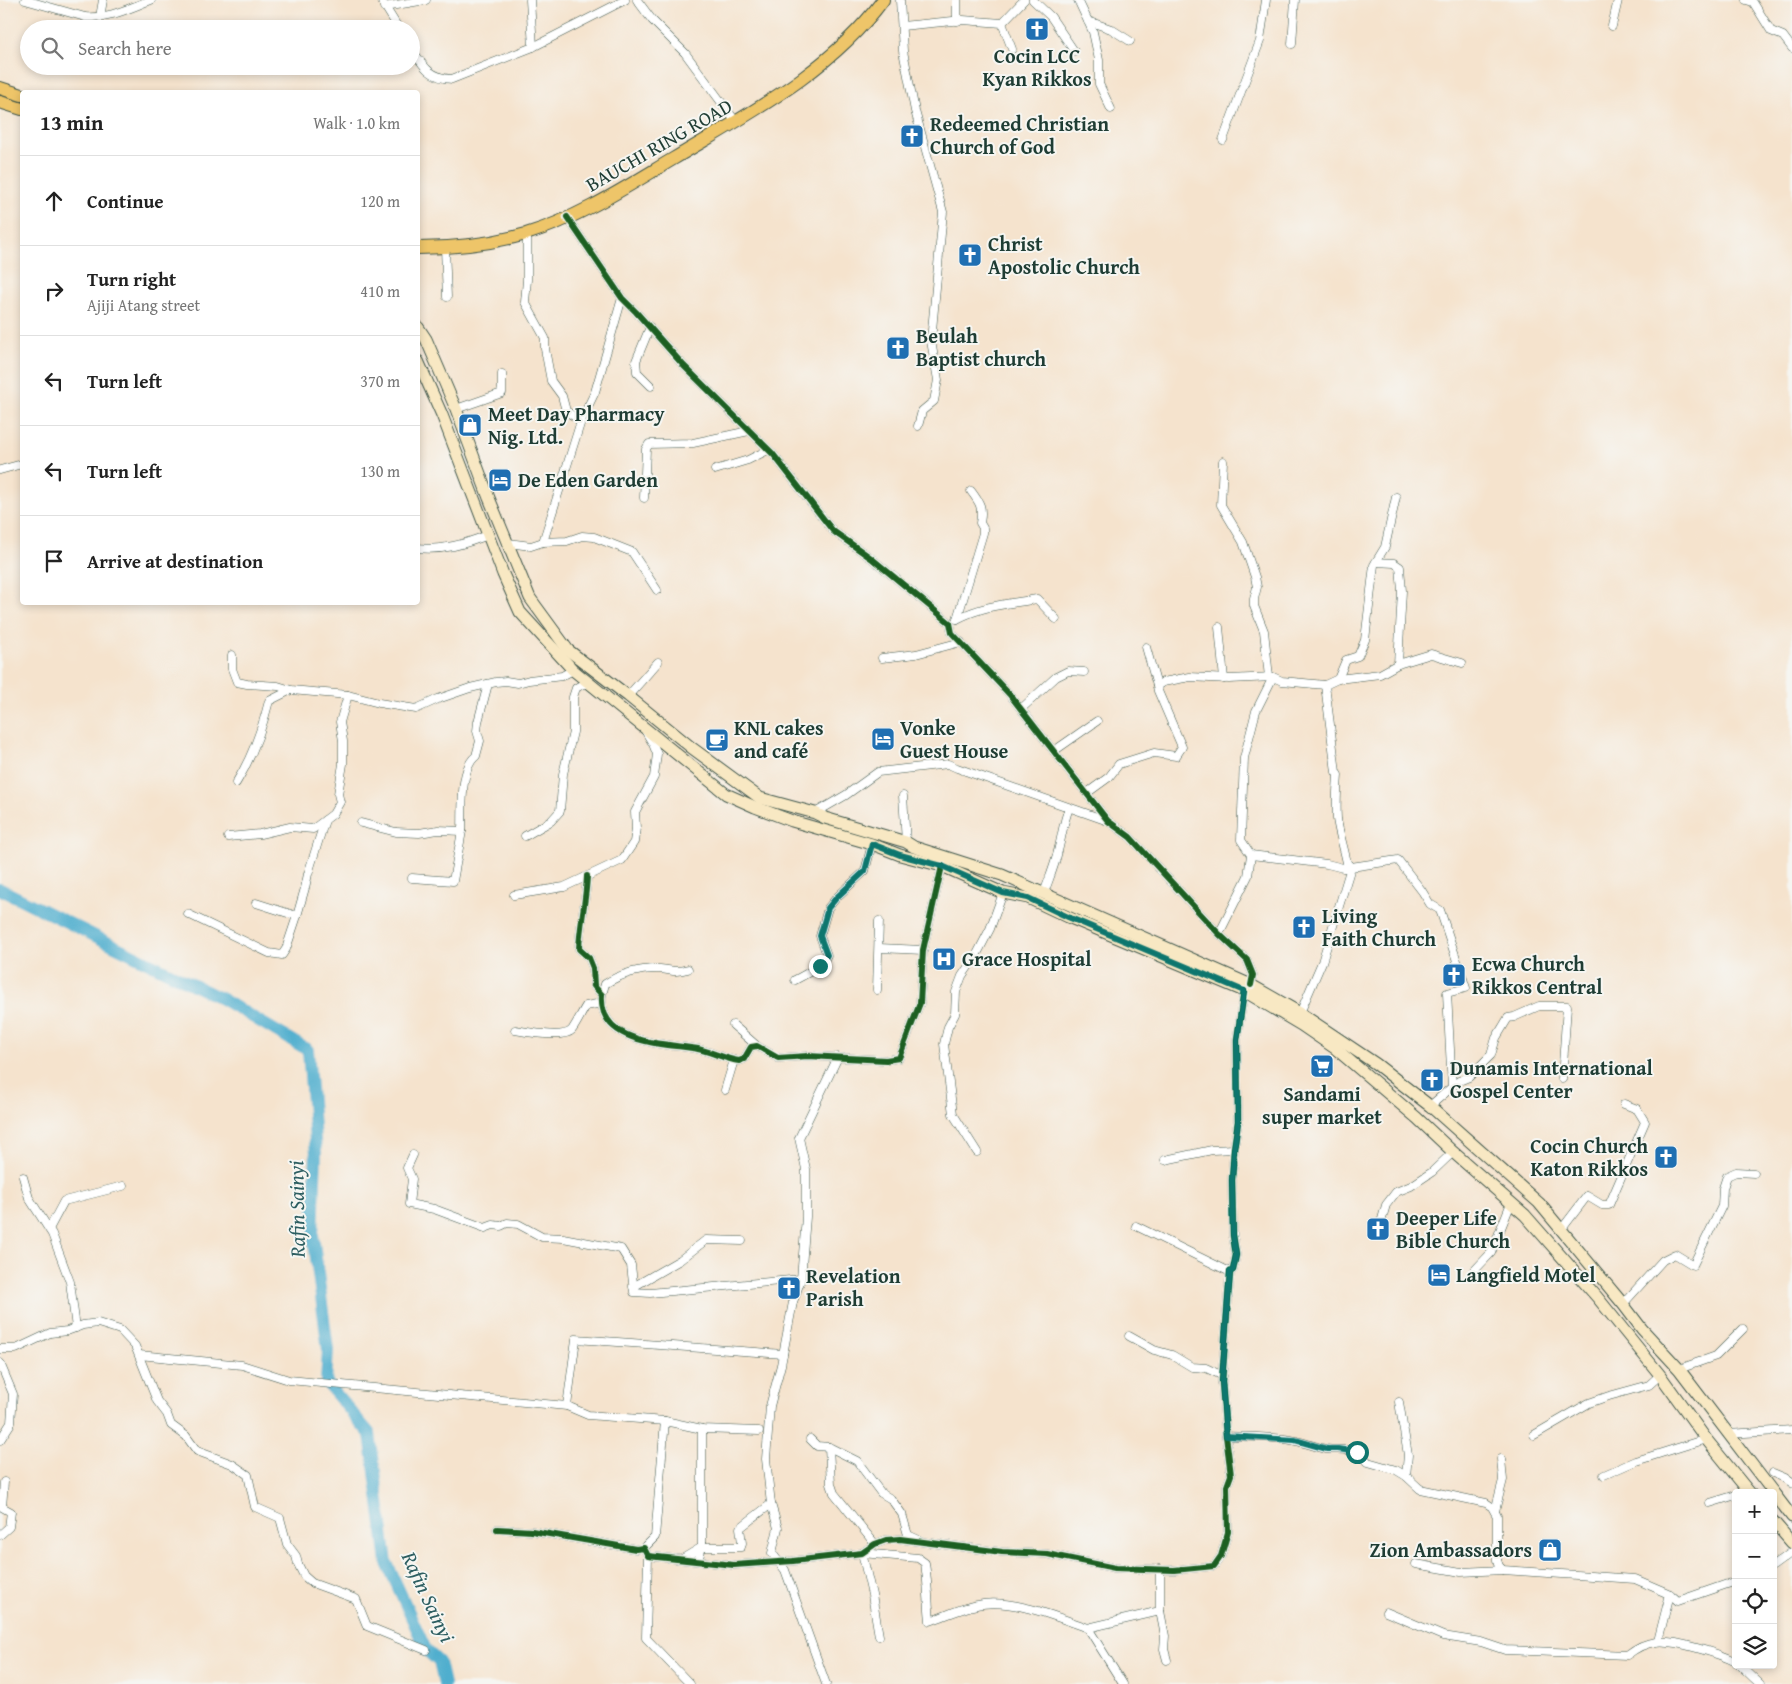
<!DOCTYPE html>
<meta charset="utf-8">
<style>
body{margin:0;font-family:"Gentium Book Plus",serif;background:#f6f6f6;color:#222}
.controls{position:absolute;right:15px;bottom:15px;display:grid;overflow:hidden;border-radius:5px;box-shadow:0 2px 8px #0003}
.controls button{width:45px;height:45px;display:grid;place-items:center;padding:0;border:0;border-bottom:1px solid #e0e0e0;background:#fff;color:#222;font:25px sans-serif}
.stop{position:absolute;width:15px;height:15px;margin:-11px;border:4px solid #0f766e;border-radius:50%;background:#fff}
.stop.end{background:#0f766e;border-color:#fff;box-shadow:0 1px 5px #0008}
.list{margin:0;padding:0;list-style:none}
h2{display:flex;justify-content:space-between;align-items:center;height:65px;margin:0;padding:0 20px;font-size:21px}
h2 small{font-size:16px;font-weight:400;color:#767676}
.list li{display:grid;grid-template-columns:32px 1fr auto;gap:15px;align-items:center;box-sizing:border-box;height:90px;padding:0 20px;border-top:1px solid #e0e0e0}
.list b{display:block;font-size:19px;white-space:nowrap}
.list p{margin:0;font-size:16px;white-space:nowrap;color:#767676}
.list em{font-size:16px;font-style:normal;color:#767676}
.icon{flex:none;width:28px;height:28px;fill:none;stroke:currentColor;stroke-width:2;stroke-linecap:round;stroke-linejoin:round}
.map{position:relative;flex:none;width:1792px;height:1684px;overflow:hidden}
.search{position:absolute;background:#fff;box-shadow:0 2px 8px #0003;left:20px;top:20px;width:400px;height:55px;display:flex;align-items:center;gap:12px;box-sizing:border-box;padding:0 18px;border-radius:28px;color:#767676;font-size:19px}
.panel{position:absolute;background:#fff;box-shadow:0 2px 8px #0003;left:20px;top:90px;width:400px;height:515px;border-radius:5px}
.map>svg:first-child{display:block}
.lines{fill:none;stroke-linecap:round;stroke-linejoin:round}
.river{stroke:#50aece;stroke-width:12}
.minor-casing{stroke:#3f564b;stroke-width:9}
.secondary-casing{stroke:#3f564b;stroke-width:13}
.primary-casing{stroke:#3f564b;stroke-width:14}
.minor{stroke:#fff;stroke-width:8}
.secondary{stroke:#f8e8c3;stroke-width:11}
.primary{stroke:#eec569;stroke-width:12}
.cycleway-casing{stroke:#f6f6f2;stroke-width:9}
.cycleway{stroke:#1b5e20;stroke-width:6}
.route{stroke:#0f766e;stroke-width:6}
.labels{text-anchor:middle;stroke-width:4;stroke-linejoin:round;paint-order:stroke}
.poi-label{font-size:20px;font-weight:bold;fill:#1f3d34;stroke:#f6f6f2;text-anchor:start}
.street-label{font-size:20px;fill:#1f3d34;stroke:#f6f6f2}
.water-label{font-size:21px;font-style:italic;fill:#2e5f62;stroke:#f6f6f2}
</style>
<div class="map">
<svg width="1792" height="1684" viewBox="0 0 1792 1684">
<rect width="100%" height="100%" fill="#f6f6f2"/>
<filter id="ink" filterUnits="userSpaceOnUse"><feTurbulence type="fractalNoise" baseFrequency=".02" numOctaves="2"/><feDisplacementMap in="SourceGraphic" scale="10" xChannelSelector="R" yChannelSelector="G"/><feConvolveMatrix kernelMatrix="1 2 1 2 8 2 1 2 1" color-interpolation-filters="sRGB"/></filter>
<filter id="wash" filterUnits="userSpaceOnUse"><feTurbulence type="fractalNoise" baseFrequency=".0096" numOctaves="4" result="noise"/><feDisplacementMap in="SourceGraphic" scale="20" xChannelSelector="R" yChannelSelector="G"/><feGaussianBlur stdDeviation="1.12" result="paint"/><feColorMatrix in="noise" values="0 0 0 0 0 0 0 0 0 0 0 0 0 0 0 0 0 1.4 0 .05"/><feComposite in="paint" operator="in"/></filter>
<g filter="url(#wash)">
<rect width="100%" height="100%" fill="#f5e3cd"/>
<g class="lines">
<polyline class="river" points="0,889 222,999 308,1050 316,1153 313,1235 328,1350 326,1382 370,1434 387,1563 426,1650 439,1662 444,1684"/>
</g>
</g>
<g filter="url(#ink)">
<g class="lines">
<g class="minor-casing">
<g id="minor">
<path d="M25 0 85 17C109 19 129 8 151 0"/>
<polyline points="381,0 399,29"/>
<polyline points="530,0 533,47"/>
<polyline points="637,0 652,20 685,53 736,122"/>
<polyline points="900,0 903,51 915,111 943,212 931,341 938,380 934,401 922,411 918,426"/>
<polyline points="1033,0 1051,17 1074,51"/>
<polyline points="1078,0 1093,32 1099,60 1099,84 1111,109"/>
<polyline points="1746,0 1753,2 1771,31 1783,36 1792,48"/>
<polyline points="384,7 426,0"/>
<polyline points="100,17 103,0"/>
<polyline points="957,21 957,0"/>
<polyline points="1088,21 1111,29 1130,41"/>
<polyline points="1002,23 1024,0"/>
<polyline points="902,26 963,20 1002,23 1012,49"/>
<polyline points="1612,26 1618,0"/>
<polyline points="1292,44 1295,0"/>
<path d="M411 48C423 65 429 78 452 79L533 47 625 0"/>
<polyline points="1223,140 1260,41 1266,0"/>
<polyline points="567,217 622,298 636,312 684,366 773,454 833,531 871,558 950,623 952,633 1010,695 1108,821 1130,837 1219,934 1247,960 1253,975 1251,985"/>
<polyline points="527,233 527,280 525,302 545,338 545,349 551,381 562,396 566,411 581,421"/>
<polyline points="445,248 447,297"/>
<polyline points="650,327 636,361 637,372 651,386"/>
<polyline points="456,409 502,393 502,374"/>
<polyline points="1223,461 1221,505 1243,542 1255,577 1257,587 1254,599 1254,606 1264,631 1269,677"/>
<polyline points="0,470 22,464"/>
<polyline points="715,470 748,460 768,450"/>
<polyline points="644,498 646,449 649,444 693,443 749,431"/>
<polyline points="543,542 581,421 595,392 622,298"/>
<polyline points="508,543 531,546 543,542 567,541 582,536 594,537 632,552 657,590"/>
<path d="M418 548C442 551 465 544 488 535"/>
<polyline points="1376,562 1394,563 1400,567 1402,591 1398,664"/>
<path d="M957 619 983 533V528L980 523C983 507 980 503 971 491"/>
<path d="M957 619C984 605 1008 604 1037 599L1056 619"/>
<polyline points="1219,627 1224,679"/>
<polyline points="1146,647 1157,686"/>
<polyline points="232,655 232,669 237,682 247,684 278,686 291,690 348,695 379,703 416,709 438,699 470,688 496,682 506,681 518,683 529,680 562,676 573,670"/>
<polyline points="882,658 916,654 961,642"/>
<polyline points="1338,679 1380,674 1398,664 1431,654 1462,663"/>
<path d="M1325 685 1336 772 1338 775C1337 789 1336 804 1337 819 1339 833 1344 848 1347 863L1351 867 1398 860 1422 891 1430 904 1440 910 1466 988 1447 993 1452 1087 1430 1106"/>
<polyline points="628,696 658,662"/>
<polyline points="1021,709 1056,677 1068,671 1084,672"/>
<polyline points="1054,751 1097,721"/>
<path d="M236 783C251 759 262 729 269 701L291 690"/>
<polyline points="1087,793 1109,777 1119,764 1154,753 1176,756 1182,747 1158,691 1157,686 1163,682 1190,677 1229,679 1273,677 1282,681 1325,685 1338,679 1346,660 1358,656 1365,640 1374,565 1385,547 1396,497"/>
<polyline points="903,796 906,842"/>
<polyline points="815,813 846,795 878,772 948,764 957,768 1108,821"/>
<path d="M361 823 396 832 419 833 438 830 462 831C463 811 459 769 476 756L480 741 477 731 478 722 488 684"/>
<polyline points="525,836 551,821 560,811 563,774 573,732 573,697 576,688 583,684 590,684"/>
<polyline points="228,837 260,834 290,827 313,829 333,814 340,802 338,794 343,764 343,741 340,722 348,695"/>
<polyline points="1251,855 1327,864 1343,868 1351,867 1322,962 1300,1013"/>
<path d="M587 876C586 901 580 924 579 949L589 958 593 968 594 986 602 995C598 1045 665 1043 698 1049 712 1052 725 1059 739 1061L744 1059 751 1047 757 1046 778 1058 808 1056 886 1060 899 1058 920 1003 923 950 942 866"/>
<polyline points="412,878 453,881 462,831"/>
<path d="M1044 893C1049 879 1055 865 1058 851 1062 836 1063 823 1069 808"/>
<polyline points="514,895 564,887 622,860 634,842 636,828 635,812 654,777 657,754 653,744 646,732"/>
<polyline points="256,903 297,916 305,888 308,874 325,820"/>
<polyline points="188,914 269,953 282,955 286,949 297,916"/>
<polyline points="1219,934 1248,876 1251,855 1241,840 1244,758 1256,711 1273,677"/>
<polyline points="879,948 923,950"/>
<path d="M795 980C807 973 821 968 827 955L820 936 828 908 837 897 865 871 872 844"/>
<polyline points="877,990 879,921"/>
<path d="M602 995 605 984C620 974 641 968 660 969 673 970 673 973 688 969"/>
<polyline points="733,1025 757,1046"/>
<path d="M515 1030C526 1032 564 1039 572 1030 577 1023 581 1014 586 1006L602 1003"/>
<polyline points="1452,1087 1459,1081 1469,1077 1491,1055 1496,1038 1508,1018 1514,1017 1539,1006 1567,1006 1562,1079"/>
<polyline points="725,1090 734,1060"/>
<polyline points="977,1152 953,1114 944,1044 948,1027 955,1014 956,992 962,976 977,954 990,929 1003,893"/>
<polyline points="413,1155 407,1168 412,1179 409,1204 434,1209 485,1228 493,1225 501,1226 507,1223 518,1224 542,1237 563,1238 621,1249 631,1265 634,1292 650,1293 801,1279"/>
<polyline points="1165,1160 1212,1150 1234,1149"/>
<polyline points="23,1177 29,1198 52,1234 70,1282 76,1328"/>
<polyline points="1136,1226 1230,1272"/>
<polyline points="1380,1226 1386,1205 1396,1192 1411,1186 1432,1172 1453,1152"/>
<polyline points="49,1229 64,1201 123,1186"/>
<polyline points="1561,1230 1587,1196 1602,1205 1609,1205 1645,1122 1637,1109 1624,1104"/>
<polyline points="1473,1272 1491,1253 1511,1203"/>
<polyline points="633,1287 680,1260 706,1240 742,1241"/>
<polyline points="1623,1304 1663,1260 1675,1254 1693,1265 1722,1206 1723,1188 1727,1176 1736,1172 1754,1173"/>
<polyline points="1129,1336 1154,1350 1172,1355 1192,1367 1206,1368 1223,1376"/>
<polyline points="0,1349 16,1349 50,1333 67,1331 83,1325 98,1323 120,1330 135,1346 157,1401 167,1414 171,1425 186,1436 197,1451 232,1464 248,1475 255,1507 280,1518 287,1544 296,1556 298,1564 304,1576 312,1583 356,1599 367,1626 426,1650"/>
<polyline points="139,1355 242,1365 289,1380 567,1406 588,1415 665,1421 702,1429 759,1431"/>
<polyline points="0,1363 13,1394 11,1423 0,1440"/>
<polyline points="1679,1369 1716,1356 1743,1329"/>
<polyline points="1399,1402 1408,1455 1406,1476"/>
<polyline points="567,1406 576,1339 783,1354"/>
<polyline points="1728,1434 1792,1430"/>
<polyline points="1534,1435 1589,1403 1609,1396 1649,1385 1660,1375"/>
<path d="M1226 1436C1248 1437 1273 1436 1296 1441 1306 1443 1316 1447 1326 1449 1342 1451 1357 1446 1368 1462L1396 1470 1406 1476 1420 1489 1486 1503 1492 1507 1497 1516V1560L1499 1566 1503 1570 1635 1579 1670 1594 1678 1601 1736 1581"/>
<polyline points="810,1439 817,1446 829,1447 857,1461 881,1493 891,1499 902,1514 908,1535 917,1539"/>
<polyline points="829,1447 831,1484 834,1493 875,1544"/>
<polyline points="1773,1473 1785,1478 1792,1483"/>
<polyline points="1604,1475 1636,1461 1706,1439"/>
<polyline points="1710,1503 1736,1495"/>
<polyline points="1495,1511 1503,1480 1501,1459"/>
<polyline points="497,1529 532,1531 636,1549 644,1548 648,1556 734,1565 793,1561 862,1553 875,1544 886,1540 900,1539 1002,1552 1047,1554 1115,1568 1174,1570 1214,1566 1221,1556 1228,1532 1227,1486 1231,1475 1226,1436 1222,1381 1230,1272 1233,1270 1236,1255 1233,1235 1232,1180 1234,1149 1238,1121 1237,1040 1244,991"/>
<polyline points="0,1535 9,1527 11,1512 2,1507 4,1482"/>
<polyline points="644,1548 655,1537 665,1421"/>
<polyline points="648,1556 646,1638 690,1684"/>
<polyline points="682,1559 702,1547 741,1547 742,1543 740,1528 771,1504"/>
<polyline points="698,1561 702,1547 702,1429"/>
<polyline points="1416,1564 1461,1572 1503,1570"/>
<polyline points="1773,1566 1792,1552"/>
<polyline points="1160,1611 1165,1636 1164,1649 1167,1660"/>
<path d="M1386 1612 1443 1636 1481 1642 1505 1650 1627 1655C1636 1648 1645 1643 1656 1642 1672 1639 1721 1654 1736 1662"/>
<polyline points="1088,1628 1160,1611 1160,1569"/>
<path d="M879 1636 872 1595 862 1553 918 1558 925 1563C928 1583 928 1602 930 1621 945 1616 961 1608 977 1605 1008 1597 1058 1617 1088 1628L1123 1684"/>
<polyline points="1658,1641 1670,1594"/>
<polyline points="1740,1665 1760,1684"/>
<polyline points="826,1684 785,1570 772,1553 778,1528 771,1504 766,1459 770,1406 781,1365 793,1302 801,1279 806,1217 806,1169 799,1138 838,1057"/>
</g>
</g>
<g class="secondary-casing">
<g id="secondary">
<polyline points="418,327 426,339 456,409 489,498 530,598 568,650 628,696 692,748 760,798 815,813 825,818 906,842 914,847 1002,875 1251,985 1300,1013 1376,1064 1430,1106 1539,1203 1623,1304 1642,1329 1679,1369 1792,1517"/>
<polyline points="418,361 442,415 503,574 520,612 573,670 726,794 755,807 792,821 872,844 900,855 942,866 1003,893 1028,898 1068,917 1244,991 1301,1025 1336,1049 1417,1118 1453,1152 1525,1215 1597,1297 1660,1375 1706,1439 1750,1493"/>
<polyline points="1773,1521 1792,1543"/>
</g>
</g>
<g class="primary-casing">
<g id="primary">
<polyline points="0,88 22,95"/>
<polyline points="0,102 22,109"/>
<path d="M418 248C454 248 490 244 526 234 579 218 626 187 673 159 748 114 830 72 883 0"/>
</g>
</g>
<use href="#minor" class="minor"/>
<use href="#secondary" class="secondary"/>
<use href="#primary" class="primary"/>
<g class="cycleway-casing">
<g id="cycleway">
<polyline points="567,217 622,298 636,312 684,366 773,454 833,531 871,558 950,623 952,633 1010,695 1108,821 1130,837 1219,934 1247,960 1253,975 1251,985"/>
<path d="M587 876C586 901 580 924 579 949L589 958 593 968 594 986 602 995C598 1045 665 1043 698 1049 712 1052 725 1059 739 1061L744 1059 751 1047 757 1046 778 1058 808 1056 886 1060 899 1058 920 1003 923 950 942 866"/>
<polyline points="497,1529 532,1531 636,1549 644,1548 648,1556 734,1565 793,1561 862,1553 875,1544 886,1540 900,1539 1002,1552 1047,1554 1115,1568 1174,1570 1214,1566 1221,1556 1228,1532 1227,1486 1231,1475 1226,1436 1222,1381 1230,1272 1233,1270 1236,1255 1233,1235 1232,1180 1234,1149 1238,1121 1237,1040 1244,991"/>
</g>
</g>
<use href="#cycleway" class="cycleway"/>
</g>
</g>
<g class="lines" filter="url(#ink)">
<polyline class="route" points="820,966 827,955 820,936 828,908 837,897 865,871 872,844 900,855 942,866 1003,893 1028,898 1068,917 1244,991 1237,1040 1238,1122 1234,1149 1232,1180 1233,1235 1236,1255 1233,1270 1230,1272 1222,1381 1226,1436 1295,1440 1327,1449 1338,1449 1357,1452"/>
</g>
<defs>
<g id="church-square" transform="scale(1.25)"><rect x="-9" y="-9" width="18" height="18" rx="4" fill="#1f6fb2" stroke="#f6f6f2"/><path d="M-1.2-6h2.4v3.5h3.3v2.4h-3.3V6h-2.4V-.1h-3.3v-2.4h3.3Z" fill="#fff"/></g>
<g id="shop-square" transform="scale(1.25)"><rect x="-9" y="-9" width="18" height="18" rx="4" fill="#1f6fb2" stroke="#f6f6f2"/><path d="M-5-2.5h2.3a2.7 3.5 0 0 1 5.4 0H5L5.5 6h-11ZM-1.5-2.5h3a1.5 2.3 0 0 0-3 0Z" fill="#fff"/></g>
<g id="hotel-square" transform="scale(1.25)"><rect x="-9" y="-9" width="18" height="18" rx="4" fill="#1f6fb2" stroke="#f6f6f2"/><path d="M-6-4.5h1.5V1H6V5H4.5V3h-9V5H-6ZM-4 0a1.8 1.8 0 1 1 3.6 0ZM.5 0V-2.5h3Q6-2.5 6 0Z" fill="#fff"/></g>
<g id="cafe-square" transform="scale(1.25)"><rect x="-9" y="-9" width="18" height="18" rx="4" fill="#1f6fb2" stroke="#f6f6f2"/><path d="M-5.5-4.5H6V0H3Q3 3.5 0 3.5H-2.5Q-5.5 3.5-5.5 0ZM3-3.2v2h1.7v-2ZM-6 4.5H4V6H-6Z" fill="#fff"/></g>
<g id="hospital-square" transform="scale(1.25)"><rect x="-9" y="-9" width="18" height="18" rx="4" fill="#1f6fb2" stroke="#f6f6f2"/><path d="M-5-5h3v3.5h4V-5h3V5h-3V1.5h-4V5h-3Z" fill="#fff"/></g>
<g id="supermarket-square" transform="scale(1.25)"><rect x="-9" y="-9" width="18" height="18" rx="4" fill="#1f6fb2" stroke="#f6f6f2"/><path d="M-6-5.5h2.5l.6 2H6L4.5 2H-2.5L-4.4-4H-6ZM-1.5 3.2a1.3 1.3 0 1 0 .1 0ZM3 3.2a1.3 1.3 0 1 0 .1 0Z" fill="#fff"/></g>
</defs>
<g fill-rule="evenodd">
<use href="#church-square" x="1037" y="29"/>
<use href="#church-square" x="912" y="136"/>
<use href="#church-square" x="970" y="255"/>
<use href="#church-square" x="898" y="348"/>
<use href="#shop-square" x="470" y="425"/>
<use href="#hotel-square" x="500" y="480"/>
<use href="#hotel-square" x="883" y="739"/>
<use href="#cafe-square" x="717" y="740"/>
<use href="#church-square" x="1304" y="927"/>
<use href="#hospital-square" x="944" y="959"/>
<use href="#church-square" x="1454" y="975"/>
<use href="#supermarket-square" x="1322" y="1066"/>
<use href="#church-square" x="1432" y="1080"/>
<use href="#church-square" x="1666" y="1157"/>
<use href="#church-square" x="1378" y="1229"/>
<use href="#hotel-square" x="1439" y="1275"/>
<use href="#church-square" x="789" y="1288"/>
<use href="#shop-square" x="1550" y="1550"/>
</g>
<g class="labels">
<g class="poi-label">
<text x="1037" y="63" text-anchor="middle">Cocin LCC<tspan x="1037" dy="23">Kyan Rikkos</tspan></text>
<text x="930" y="131">Redeemed Christian<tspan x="930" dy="23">Church of God</tspan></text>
<text x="988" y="251">Christ<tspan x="988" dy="23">Apostolic Church</tspan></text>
<text x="916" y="343">Beulah<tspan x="916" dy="23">Baptist church</tspan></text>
<text x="488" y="421">Meet Day Pharmacy<tspan x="488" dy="23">Nig. Ltd.</tspan></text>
<text x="518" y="487">De Eden Garden</text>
<text x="734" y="735">KNL cakes<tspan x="734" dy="23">and café</tspan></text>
<text x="900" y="735">Vonke<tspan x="900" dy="23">Guest House</tspan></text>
<text x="1322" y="923">Living<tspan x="1322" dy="23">Faith Church</tspan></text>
<text x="962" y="966">Grace Hospital</text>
<text x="1472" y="971">Ecwa Church<tspan x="1472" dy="23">Rikkos Central</tspan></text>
<text x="1450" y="1075">Dunamis International<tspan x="1450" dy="23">Gospel Center</tspan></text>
<text x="1322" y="1101" text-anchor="middle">Sandami<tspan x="1322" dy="23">super market</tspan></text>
<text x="1648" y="1153" text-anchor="end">Cocin Church<tspan x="1648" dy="23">Katon Rikkos</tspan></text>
<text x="1396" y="1225">Deeper Life<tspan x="1396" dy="23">Bible Church</tspan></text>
<text x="1456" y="1282">Langfield Motel</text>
<text x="806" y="1283">Revelation<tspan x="806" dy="23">Parish</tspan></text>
<text x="1532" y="1557" text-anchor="end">Zion Ambassadors</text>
</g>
<g class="street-label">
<text transform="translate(659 145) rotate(-30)" y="7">BAUCHI RING ROAD</text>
</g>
<g class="water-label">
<text transform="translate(297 1209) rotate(-91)" y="7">Rafin Sainyi</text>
<text transform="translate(428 1597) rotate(65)" y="7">Rafin Sainyi</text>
</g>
</g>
</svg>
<div class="controls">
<button>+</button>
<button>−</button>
<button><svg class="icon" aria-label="locate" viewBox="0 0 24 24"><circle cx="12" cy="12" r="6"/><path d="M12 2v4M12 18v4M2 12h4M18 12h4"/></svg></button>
<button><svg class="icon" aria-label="layers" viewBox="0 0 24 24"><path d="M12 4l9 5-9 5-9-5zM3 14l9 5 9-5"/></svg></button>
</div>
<div class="stop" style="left:1357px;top:1452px"></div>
<div class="stop end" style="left:820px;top:966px"></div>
<div class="search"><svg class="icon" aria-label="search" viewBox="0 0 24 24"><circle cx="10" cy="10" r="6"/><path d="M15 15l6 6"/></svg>Search here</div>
<section class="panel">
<h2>13 min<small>Walk · 1.0 km</small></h2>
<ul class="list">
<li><svg class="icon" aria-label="ahead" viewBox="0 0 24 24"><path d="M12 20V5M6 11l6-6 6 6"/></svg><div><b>Continue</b></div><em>120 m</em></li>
<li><svg class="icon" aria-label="right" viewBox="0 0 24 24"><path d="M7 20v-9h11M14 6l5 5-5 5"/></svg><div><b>Turn right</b><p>Ajiji Atang street</p></div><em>410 m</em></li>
<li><svg class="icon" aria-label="left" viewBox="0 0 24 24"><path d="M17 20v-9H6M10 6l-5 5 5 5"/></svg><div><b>Turn left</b></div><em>370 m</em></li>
<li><svg class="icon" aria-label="left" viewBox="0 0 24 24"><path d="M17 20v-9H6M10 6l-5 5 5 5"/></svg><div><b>Turn left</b></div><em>130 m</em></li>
<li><svg class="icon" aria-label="arrive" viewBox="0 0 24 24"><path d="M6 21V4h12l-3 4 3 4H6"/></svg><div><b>Arrive at destination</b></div></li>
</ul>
</section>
</div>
